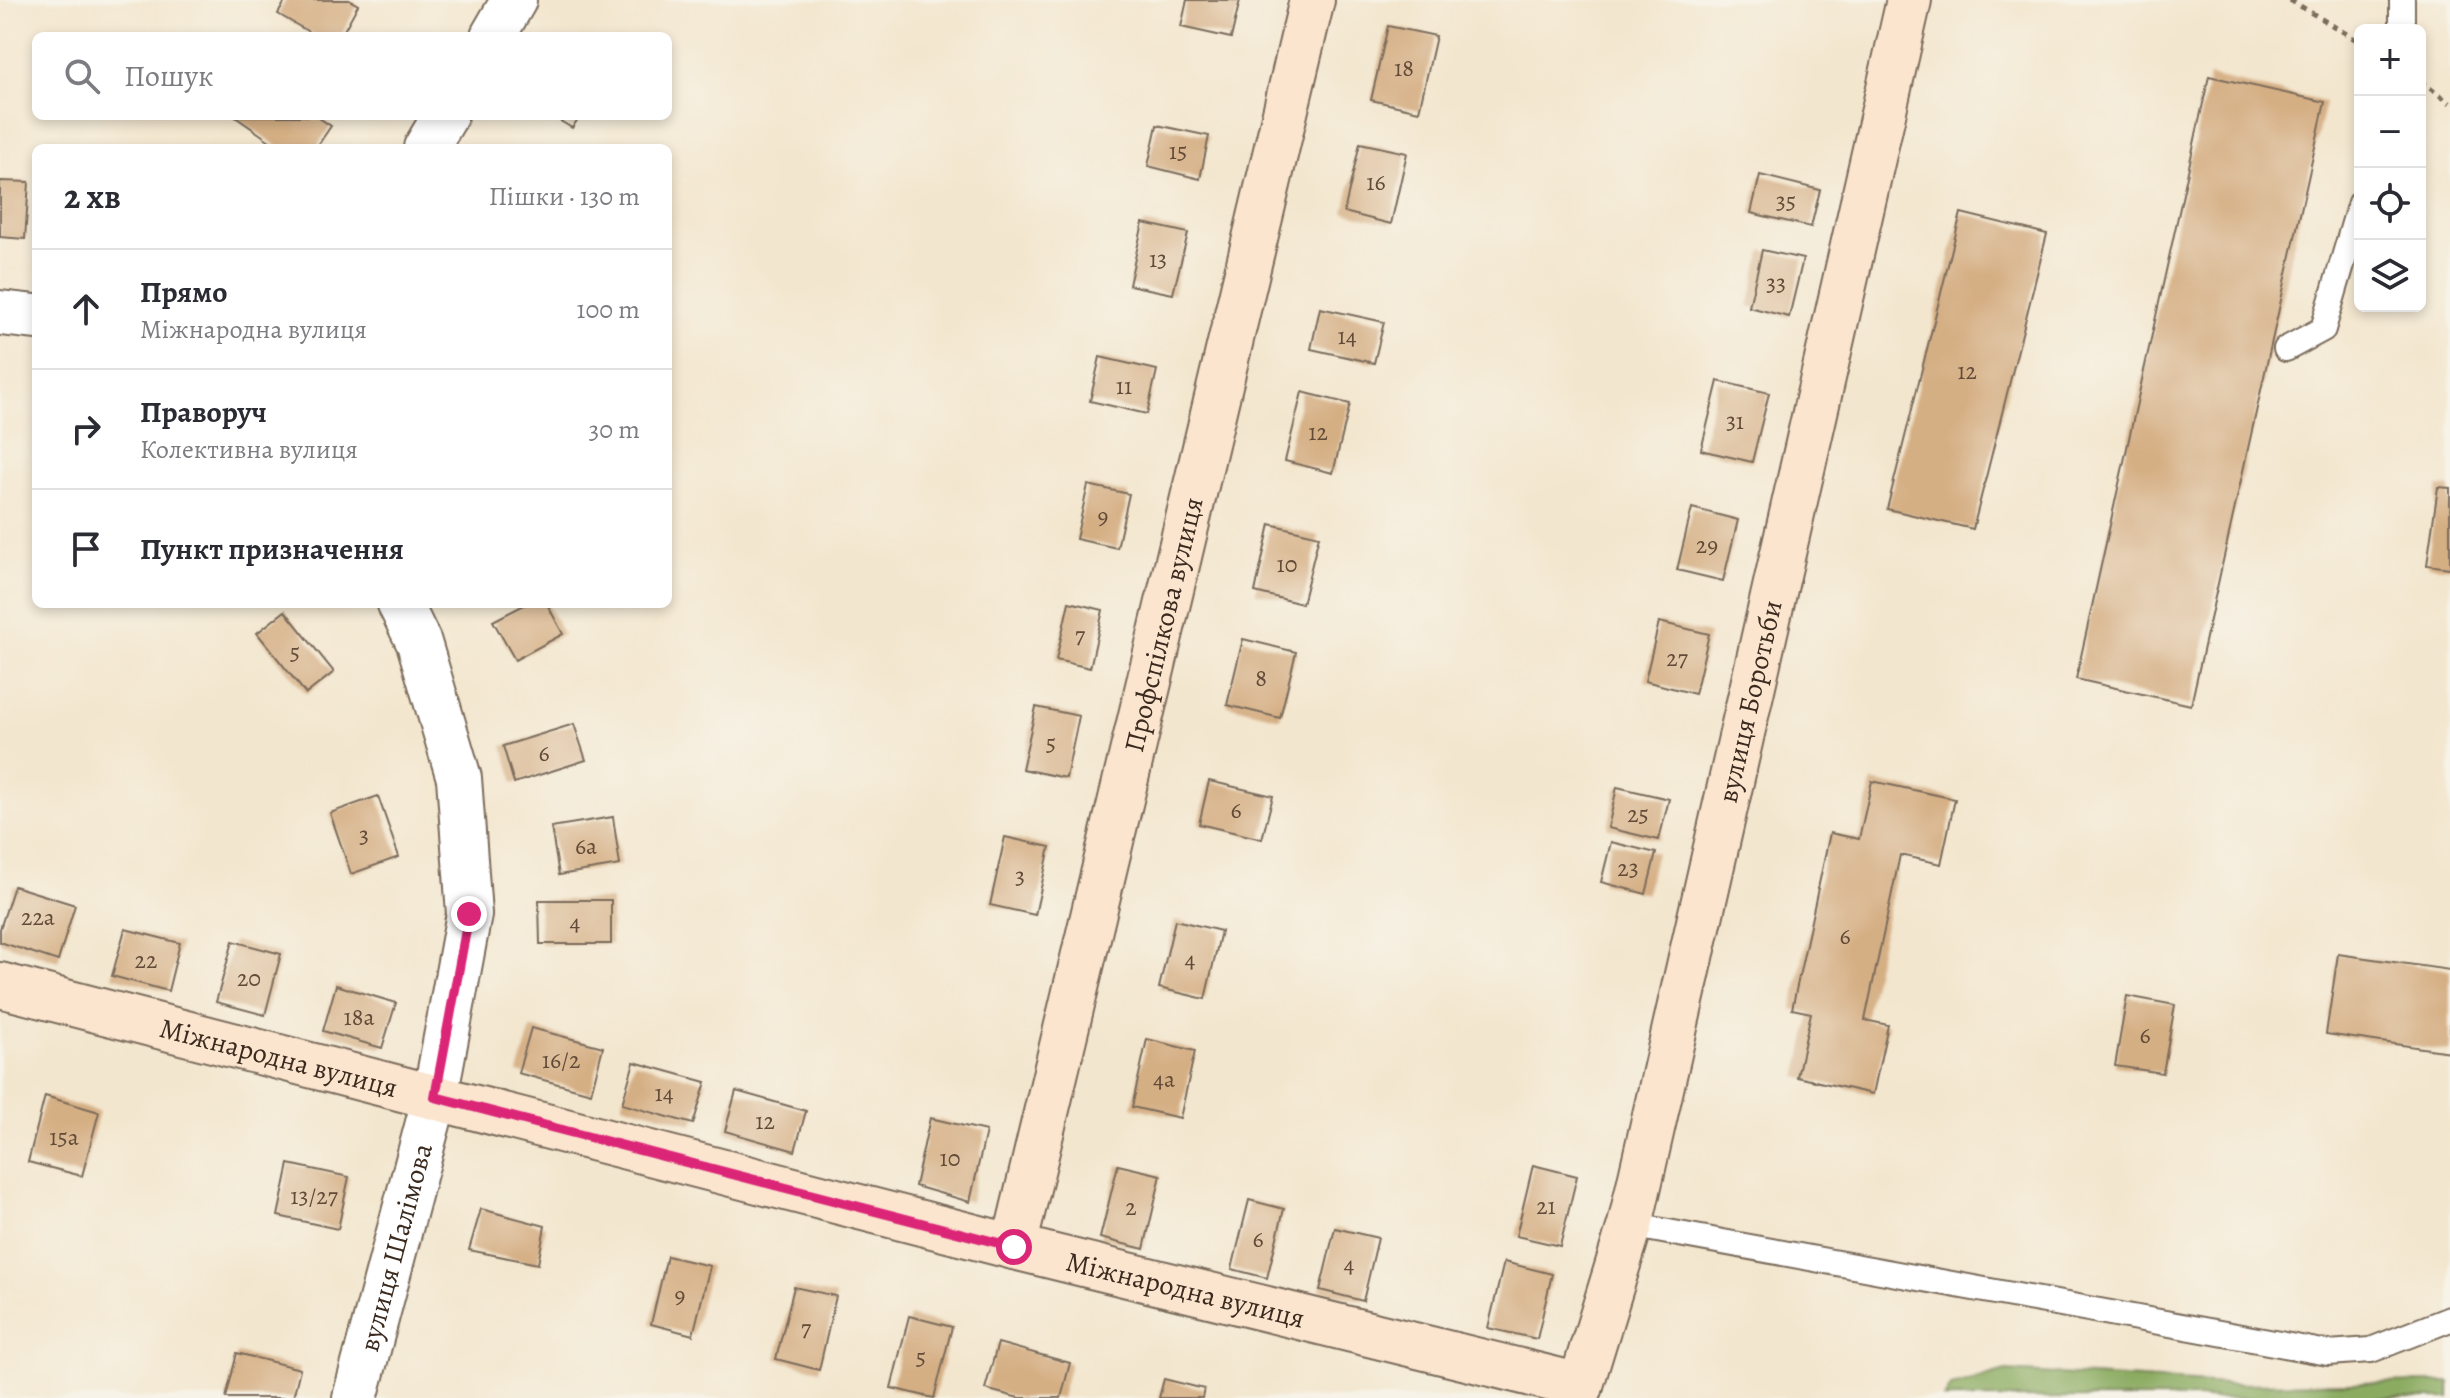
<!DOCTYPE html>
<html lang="uk">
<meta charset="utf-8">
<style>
body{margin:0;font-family:Alegreya,serif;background:#f2f2f3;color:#2b2b33}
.controls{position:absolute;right:24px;top:24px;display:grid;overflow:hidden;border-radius:12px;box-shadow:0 4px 12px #0003}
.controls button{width:72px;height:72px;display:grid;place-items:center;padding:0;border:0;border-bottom:2px solid #e1e1e2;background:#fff;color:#2b2b33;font:40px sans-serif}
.stop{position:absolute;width:24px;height:24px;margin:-18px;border:6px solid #db2777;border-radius:50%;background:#fff}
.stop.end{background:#db2777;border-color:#fff;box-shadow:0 2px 8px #0008}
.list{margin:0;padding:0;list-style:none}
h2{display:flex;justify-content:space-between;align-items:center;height:104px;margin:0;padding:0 32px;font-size:34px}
h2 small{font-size:26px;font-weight:400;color:#7c7c81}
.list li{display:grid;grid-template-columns:52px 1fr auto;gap:24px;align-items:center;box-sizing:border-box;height:120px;padding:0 32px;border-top:2px solid #e1e1e2}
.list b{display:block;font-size:30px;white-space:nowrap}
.list p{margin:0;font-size:26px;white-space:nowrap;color:#7c7c81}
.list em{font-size:26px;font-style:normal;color:#7c7c81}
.icon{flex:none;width:44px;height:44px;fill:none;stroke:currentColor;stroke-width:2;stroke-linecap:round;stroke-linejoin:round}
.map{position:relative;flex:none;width:2450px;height:1398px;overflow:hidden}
.search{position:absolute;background:#fff;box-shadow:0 4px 12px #0003;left:32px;top:32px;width:640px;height:88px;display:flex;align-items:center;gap:20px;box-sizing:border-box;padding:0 28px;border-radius:12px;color:#7c7c81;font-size:30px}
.panel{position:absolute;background:#fff;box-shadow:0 4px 12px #0003;left:32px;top:144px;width:640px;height:464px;border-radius:12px}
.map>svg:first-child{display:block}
.forest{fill:#8aab60;stroke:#626a3f;stroke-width:2}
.building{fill:#d5af84}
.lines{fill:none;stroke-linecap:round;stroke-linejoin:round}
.lane-casing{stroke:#7b6c5c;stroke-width:28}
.street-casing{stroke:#7b6c5c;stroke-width:48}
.secondary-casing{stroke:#7b6c5c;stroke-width:48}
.path{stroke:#7b6c5c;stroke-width:5;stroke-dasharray:6 6;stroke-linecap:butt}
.lane{stroke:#fff;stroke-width:24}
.street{stroke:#fff;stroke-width:44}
.secondary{stroke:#fbe5cf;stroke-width:44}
.route{stroke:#db2777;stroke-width:10}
.labels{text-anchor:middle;stroke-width:6;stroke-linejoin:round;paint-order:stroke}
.number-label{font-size:24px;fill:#624b38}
.street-label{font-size:28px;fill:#3b2a1e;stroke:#f7f3e8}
</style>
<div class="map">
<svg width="2450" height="1398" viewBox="0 0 2450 1398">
<rect width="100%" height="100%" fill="#f7f3e8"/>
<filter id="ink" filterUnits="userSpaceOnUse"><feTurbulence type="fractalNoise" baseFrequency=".0125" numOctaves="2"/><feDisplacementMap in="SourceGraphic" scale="16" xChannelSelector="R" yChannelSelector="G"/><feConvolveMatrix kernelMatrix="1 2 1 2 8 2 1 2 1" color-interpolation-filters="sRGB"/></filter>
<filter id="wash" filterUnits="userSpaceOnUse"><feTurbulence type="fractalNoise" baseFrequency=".006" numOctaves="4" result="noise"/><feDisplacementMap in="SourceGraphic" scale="32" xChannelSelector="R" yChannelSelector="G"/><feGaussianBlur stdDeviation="1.8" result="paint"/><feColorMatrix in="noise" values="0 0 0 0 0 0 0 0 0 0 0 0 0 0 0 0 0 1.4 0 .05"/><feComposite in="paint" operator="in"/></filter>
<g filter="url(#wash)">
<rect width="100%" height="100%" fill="#f3e6ce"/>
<polygon class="forest" points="2006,1371 2228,1384 2450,1382 2450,1398 1944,1398 1951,1386"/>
<g id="blocks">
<g class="building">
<polygon points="286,0 349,0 358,5 341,36 316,36 278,14"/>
<polygon points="1187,0 1240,0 1231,38 1181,27"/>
<polygon points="1388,26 1436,36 1419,111 1371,100"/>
<polygon points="2209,76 2325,102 2191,705 2076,679"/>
<polygon points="234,116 316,116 331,126 316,148 280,148"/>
<polygon points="552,116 580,116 572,128"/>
<polygon points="1157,125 1209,136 1200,179 1148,166"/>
<polygon points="1360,143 1407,153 1391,224 1344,212"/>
<polygon points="1760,175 1820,190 1811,227 1751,213"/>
<polygon points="0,181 29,182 25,239 0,237"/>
<polygon points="1961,213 2047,234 1973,529 1887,509"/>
<polygon points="1143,223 1188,233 1173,294 1129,285"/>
<polygon points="1762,250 1803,259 1789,317 1749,307"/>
<polygon points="1320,308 1384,322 1374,363 1311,349"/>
<polygon points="1100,357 1157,370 1147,414 1090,401"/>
<polygon points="1718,381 1769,393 1752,462 1701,450"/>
<polygon points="1302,392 1350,404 1333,473 1285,461"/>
<polygon points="1088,485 1129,494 1117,548 1076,539"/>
<polygon points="2438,487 2450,488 2450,568 2427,565"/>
<polygon points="1692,508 1738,520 1723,581 1677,570"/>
<polygon points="1270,524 1319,536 1302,604 1255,592"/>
<polygon points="1069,602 1103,610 1090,668 1056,660"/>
<polygon points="526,604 547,604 563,634 515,660 493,621"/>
<polygon points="285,611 334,672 306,694 257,633"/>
<polygon points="1659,622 1709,634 1695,694 1645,681"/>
<polygon points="1243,639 1296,652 1280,718 1227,705"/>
<polygon points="1036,707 1079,716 1066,778 1022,769"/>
<polygon points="574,724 586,760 514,783 503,746"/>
<polygon points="1209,781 1273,796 1262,839 1199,824"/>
<polygon points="1872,781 1955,799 1941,864 1900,855 1865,1020 1888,1025 1873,1094 1797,1077 1811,1013 1792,1009 1830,833 1859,839"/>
<polygon points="1617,787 1669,799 1659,840 1608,828"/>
<polygon points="378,796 399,857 351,874 330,813"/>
<polygon points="613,817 620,865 559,875 551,827"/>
<polygon points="1005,837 1050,847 1035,915 990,905"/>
<polygon points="1611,842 1656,853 1646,894 1601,882"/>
<polygon points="14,886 75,905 58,961 0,942 0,929"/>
<polygon points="539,900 611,900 611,944 540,944"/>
<polygon points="1175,920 1221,931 1205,999 1159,988"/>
<polygon points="125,929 180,943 168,991 112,976"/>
<polygon points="233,941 281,954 265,1015 216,1002"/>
<polygon points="2338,954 2450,970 2450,1052 2326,1034"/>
<polygon points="336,985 396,1003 382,1048 323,1031"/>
<polygon points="2127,996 2175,1005 2163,1073 2115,1066"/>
<polygon points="531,1028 603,1047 591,1093 518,1073"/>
<polygon points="1147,1039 1195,1051 1180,1118 1132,1107"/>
<polygon points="634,1062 706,1082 693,1124 622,1104"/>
<polygon points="736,1091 806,1111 795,1151 725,1131"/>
<polygon points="45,1096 99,1112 82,1176 28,1162"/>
<polygon points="930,1118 986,1131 970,1202 915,1186"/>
<polygon points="289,1164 349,1177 338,1229 278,1216"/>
<polygon points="1118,1165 1161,1175 1144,1249 1100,1238"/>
<polygon points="1533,1165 1577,1176 1560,1246 1516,1236"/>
<polygon points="1249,1200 1284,1209 1267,1278 1232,1269"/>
<polygon points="481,1209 545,1226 538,1264 469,1250"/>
<polygon points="1335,1228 1378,1238 1363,1301 1320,1290"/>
<polygon points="667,1256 710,1266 693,1335 651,1324"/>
<polygon points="1504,1262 1552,1274 1537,1339 1488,1328"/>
<polygon points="794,1287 836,1296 819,1370 776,1359"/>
<polygon points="909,1316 952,1327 934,1398 891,1388"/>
<polygon points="998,1343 1070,1363 1061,1398 1019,1398 985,1389"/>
<polygon points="237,1353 300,1369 293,1398 226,1398"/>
<polygon points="1164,1379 1204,1389 1202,1398 1159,1398"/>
</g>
</g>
</g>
<g filter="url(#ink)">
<use href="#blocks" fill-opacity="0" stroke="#7b6c5c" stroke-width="2"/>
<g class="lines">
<g class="lane-casing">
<g id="lane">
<polyline points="2402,30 2402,0"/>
<polyline points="2286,349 2323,329 2360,203"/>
<polyline points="1630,1225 2328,1353 2371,1350 2450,1319"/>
</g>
</g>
<g class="street-casing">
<g id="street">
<polyline points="493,36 514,0"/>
<polyline points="426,148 445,116"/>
<polyline points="0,313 36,317"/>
<path id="s1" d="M355 1398 435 1097 469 914 459 778 419 643 400 604"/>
</g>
</g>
<g class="secondary-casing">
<g id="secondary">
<path id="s2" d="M0 985 1014 1247 1581 1386"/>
<path id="s3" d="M1014 1247 1312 0"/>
<path id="s4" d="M1577 1398 1630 1225 1909 0"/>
</g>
</g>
<g class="path">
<polyline points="2290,0 2360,42"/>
<polyline points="2420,81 2450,103"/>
</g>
<use href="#lane" class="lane"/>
<use href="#street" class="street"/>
<use href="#secondary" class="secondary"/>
</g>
</g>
<g class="lines" filter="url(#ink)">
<polyline class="route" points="469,914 435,1097 1014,1247"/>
</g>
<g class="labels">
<g class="number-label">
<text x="1404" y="76">18</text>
<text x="1178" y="159">15</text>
<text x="1376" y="190">16</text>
<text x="1786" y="209">35</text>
<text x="1158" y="267">13</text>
<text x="1776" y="291">33</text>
<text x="1347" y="344">14</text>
<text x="1967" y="379">12</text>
<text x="1124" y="394">11</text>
<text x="1735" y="429">31</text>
<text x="1318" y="440">12</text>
<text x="1103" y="524">9</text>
<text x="1707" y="553">29</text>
<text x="1287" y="572">10</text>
<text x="1080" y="643">7</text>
<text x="295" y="660">5</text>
<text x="1677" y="666">27</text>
<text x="1261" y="686">8</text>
<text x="1051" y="751">5</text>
<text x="544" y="761">6</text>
<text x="1236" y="818">6</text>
<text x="1638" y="822">25</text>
<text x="364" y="843">3</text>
<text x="586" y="854">6а</text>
<text x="1628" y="876">23</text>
<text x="1020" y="884">3</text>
<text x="38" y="925">22а</text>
<text x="575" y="930">4</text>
<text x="1845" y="944">6</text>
<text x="1190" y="967">4</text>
<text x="146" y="968">22</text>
<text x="249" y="986">20</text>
<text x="359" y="1025">18а</text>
<text x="2145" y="1043">6</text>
<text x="561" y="1068">16/2</text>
<text x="1164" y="1087">4а</text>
<text x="664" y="1101">14</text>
<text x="765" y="1129">12</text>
<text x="64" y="1145">15а</text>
<text x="950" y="1166">10</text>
<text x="314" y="1204">13/27</text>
<text x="1546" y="1214">21</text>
<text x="1131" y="1215">2</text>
<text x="1258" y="1247">6</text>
<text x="1349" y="1272">4</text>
<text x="680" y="1303">9</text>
<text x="806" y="1336">7</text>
<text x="921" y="1365">5</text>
</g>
<g class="street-label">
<text dy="10" stroke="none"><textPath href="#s3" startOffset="640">Профспілкова вулиця</textPath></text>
<text dy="10" stroke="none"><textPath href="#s4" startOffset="718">вулиця Боротьби</textPath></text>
<text dy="10" stroke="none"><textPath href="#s2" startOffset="288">Міжнародна вулиця</textPath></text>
<text dy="10" stroke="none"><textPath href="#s1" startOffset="156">вулиця Шалімова</textPath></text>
<text dy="10" stroke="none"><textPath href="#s2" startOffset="1224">Міжнародна вулиця</textPath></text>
</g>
</g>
</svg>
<div class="controls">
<button>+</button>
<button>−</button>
<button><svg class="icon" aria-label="locate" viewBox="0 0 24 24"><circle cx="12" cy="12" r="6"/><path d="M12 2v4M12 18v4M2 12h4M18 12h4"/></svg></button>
<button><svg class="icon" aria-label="layers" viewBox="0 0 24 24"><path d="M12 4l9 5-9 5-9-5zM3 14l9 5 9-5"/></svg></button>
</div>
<div class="stop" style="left:1014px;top:1247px"></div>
<div class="stop end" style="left:469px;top:914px"></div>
<div class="search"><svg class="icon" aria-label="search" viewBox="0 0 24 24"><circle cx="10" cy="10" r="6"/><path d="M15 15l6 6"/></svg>Пошук</div>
<section class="panel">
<h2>2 хв<small>Пішки · 130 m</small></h2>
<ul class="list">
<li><svg class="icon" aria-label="ahead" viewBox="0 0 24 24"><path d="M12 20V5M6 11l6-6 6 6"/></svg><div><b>Прямо</b><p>Міжнародна вулиця</p></div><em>100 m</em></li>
<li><svg class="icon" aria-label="right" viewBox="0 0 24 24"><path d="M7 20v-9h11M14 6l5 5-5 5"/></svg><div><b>Праворуч</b><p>Колективна вулиця</p></div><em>30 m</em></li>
<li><svg class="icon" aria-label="arrive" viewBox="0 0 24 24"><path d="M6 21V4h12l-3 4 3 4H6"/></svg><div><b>Пункт призначення</b></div></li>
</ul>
</section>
</div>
